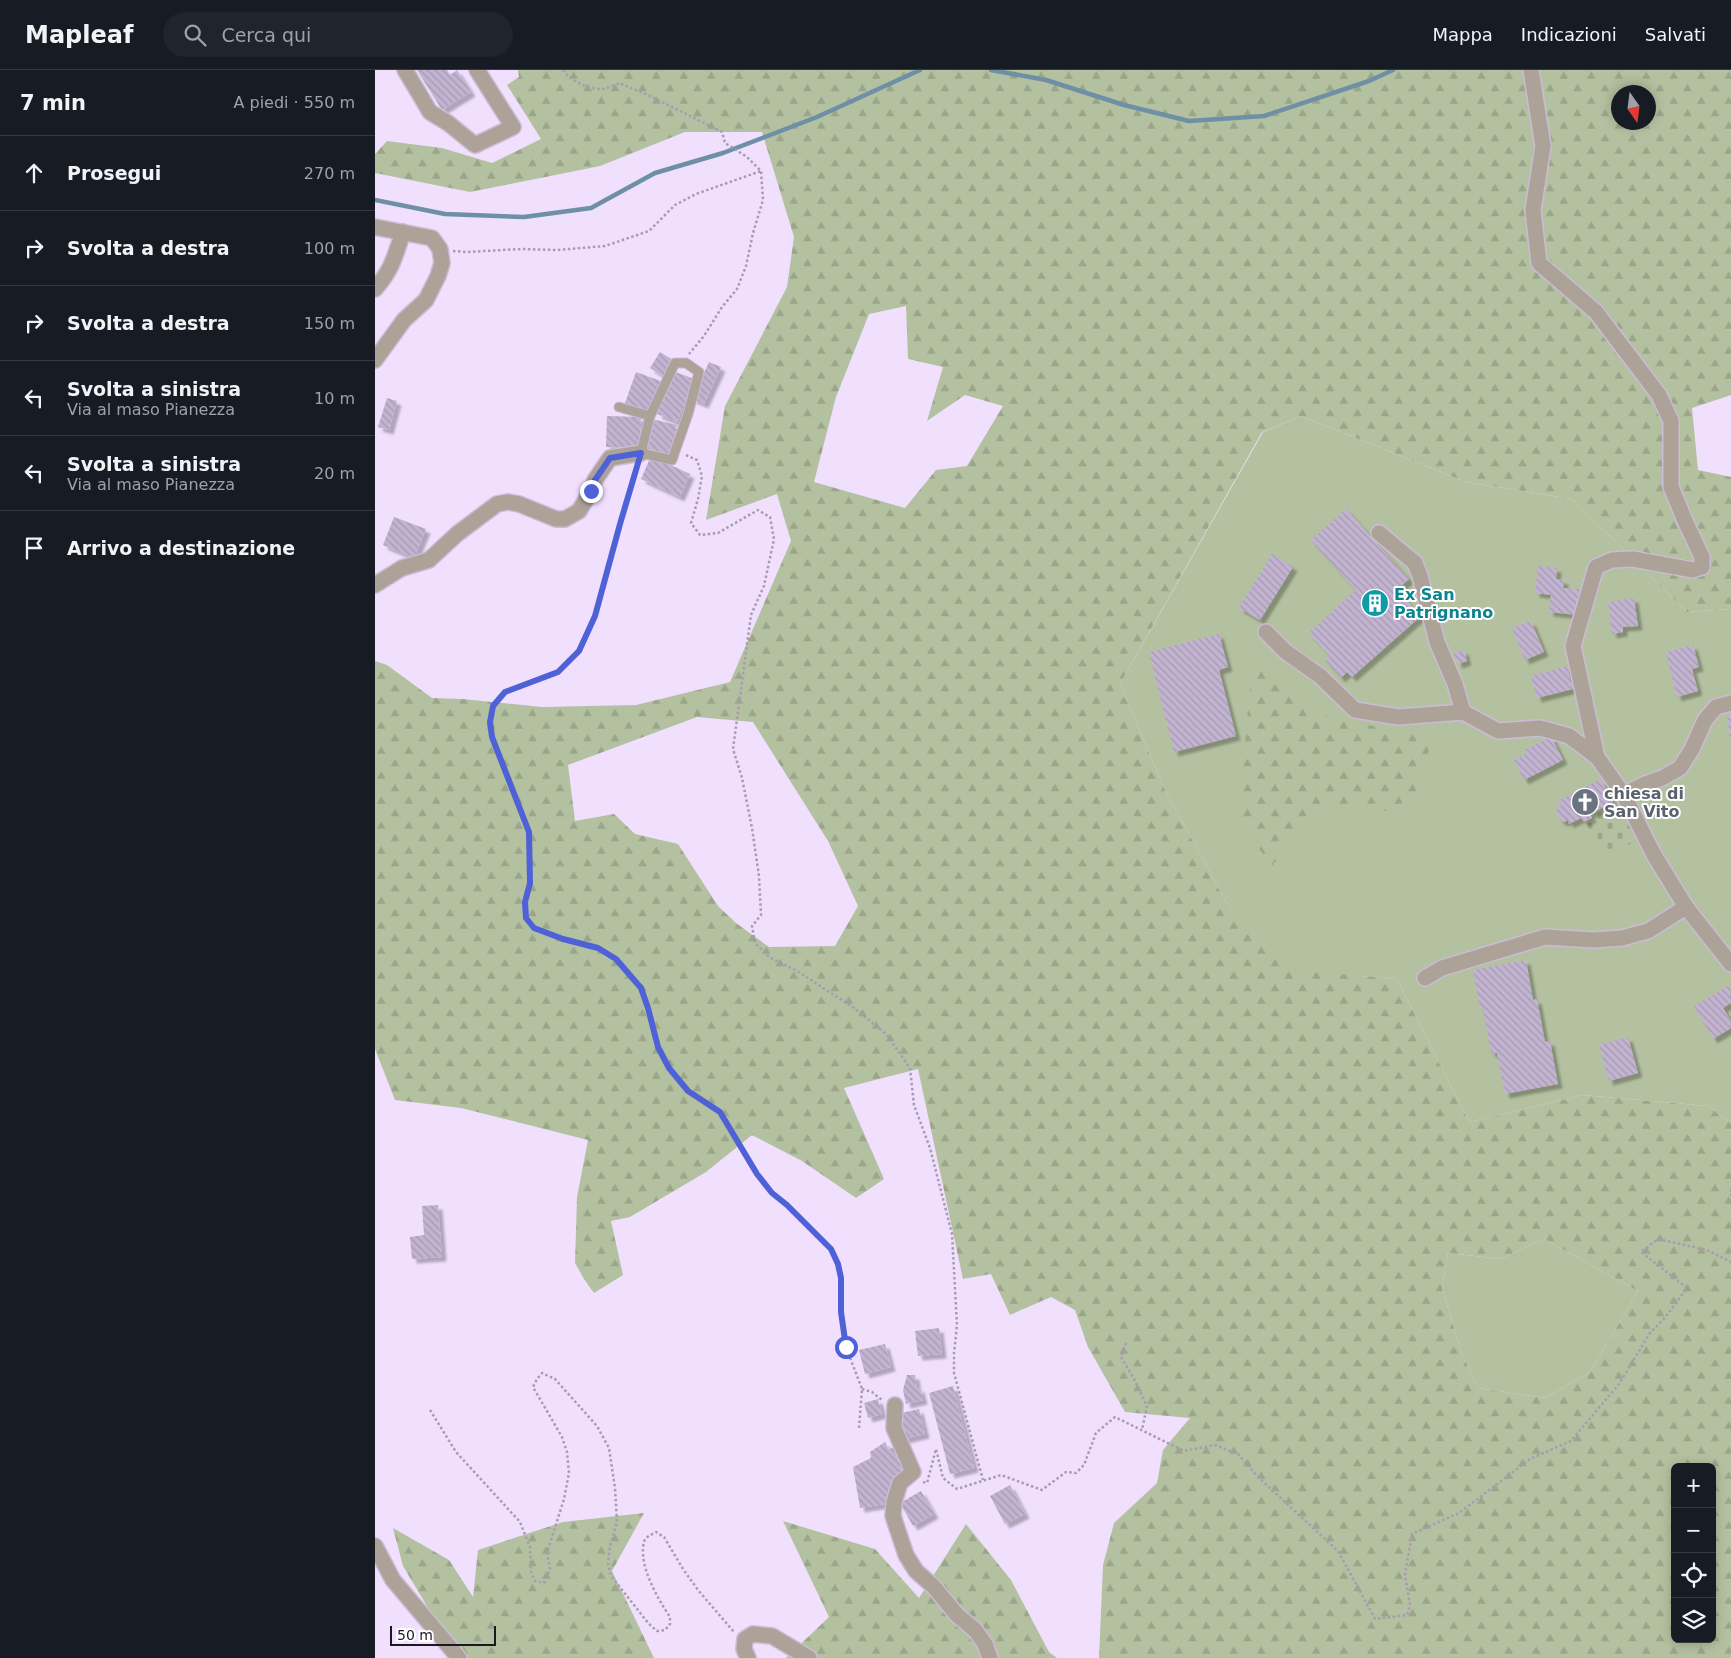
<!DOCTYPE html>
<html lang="it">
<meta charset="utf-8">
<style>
body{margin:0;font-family:"DejaVu Sans",sans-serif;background:#20242c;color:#f1f3f6}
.controls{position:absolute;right:15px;bottom:15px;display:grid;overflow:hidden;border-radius:8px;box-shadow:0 2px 12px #0003}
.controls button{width:45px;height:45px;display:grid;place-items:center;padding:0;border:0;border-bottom:1px solid #363941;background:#171b24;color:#f1f3f6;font:25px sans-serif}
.compass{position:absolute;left:1236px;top:15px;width:45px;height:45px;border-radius:50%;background:#171b24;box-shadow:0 2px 12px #0003;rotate:166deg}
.scale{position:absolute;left:15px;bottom:12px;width:106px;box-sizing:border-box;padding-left:5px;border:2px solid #1d1721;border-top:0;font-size:14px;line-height:18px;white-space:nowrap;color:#1d1721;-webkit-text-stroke:4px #fff;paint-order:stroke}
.stop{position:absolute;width:15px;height:15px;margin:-11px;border:4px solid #4f61d7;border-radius:50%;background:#fff}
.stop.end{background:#4f61d7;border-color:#fff;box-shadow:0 1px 5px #0008}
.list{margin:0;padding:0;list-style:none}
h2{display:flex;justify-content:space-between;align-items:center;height:65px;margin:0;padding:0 20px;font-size:21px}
h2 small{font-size:16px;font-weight:400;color:#9ea1a6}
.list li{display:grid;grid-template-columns:32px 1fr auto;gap:15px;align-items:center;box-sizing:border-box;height:75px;padding:0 20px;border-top:1px solid #363941}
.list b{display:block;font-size:19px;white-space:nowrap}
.list p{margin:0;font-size:16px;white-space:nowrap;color:#9ea1a6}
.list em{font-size:16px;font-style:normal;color:#9ea1a6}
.icon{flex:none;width:28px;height:28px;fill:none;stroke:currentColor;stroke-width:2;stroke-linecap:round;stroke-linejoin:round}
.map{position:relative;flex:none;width:1356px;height:1588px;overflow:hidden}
header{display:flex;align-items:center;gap:30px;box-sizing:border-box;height:70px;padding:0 25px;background:#171b24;border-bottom:1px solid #363941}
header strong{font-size:24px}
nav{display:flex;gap:28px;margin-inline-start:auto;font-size:18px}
.search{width:350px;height:45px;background:#20242c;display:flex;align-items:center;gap:12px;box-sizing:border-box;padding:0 18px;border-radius:28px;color:#9ea1a6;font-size:19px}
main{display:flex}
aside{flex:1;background:#171b24}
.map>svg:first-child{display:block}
.grass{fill:#b4c1a0}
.forest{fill:url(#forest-firs);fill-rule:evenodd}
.cemetery{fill:url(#cemetery-stones)}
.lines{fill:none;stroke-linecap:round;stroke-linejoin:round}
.stream{stroke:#6e8fa5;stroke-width:4.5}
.building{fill:url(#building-back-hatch);filter:url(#shadow)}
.lane-casing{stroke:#cabcd6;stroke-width:11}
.street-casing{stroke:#cabcd6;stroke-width:18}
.path{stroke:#a79bb2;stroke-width:2.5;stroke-dasharray:2.5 2.5;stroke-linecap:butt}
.lane{stroke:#ada298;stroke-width:9}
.street{stroke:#ada298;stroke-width:15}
.route{stroke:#4f61d7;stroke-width:6}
.labels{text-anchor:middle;stroke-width:4;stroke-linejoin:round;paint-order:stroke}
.culture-label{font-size:16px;font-weight:bold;fill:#0d838f;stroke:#fff;text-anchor:start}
.worship-label{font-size:16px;font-weight:bold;fill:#5b616d;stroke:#fff;text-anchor:start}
</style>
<header>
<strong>Mapleaf</strong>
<div class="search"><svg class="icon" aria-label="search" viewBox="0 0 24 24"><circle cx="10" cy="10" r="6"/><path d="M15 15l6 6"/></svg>Cerca qui</div>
<nav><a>Mappa</a><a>Indicazioni</a><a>Salvati</a></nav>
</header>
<main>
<aside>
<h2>7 min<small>A piedi · 550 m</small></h2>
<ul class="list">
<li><svg class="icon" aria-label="ahead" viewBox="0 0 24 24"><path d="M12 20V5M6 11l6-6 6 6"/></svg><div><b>Prosegui</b></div><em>270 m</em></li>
<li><svg class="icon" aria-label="right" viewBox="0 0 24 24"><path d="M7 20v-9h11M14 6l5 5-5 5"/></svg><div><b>Svolta a destra</b></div><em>100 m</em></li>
<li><svg class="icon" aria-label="right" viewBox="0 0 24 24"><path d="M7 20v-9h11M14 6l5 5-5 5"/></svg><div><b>Svolta a destra</b></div><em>150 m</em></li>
<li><svg class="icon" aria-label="left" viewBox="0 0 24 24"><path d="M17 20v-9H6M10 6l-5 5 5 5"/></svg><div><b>Svolta a sinistra</b><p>Via al maso Pianezza</p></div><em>10 m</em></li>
<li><svg class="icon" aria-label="left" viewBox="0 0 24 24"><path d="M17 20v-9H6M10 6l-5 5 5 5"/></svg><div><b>Svolta a sinistra</b><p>Via al maso Pianezza</p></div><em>20 m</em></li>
<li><svg class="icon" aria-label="arrive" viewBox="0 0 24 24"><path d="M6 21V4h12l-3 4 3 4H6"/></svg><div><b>Arrivo a destinazione</b></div></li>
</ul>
</aside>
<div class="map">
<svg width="1356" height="1588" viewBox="0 0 1356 1588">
<defs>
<pattern id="forest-firs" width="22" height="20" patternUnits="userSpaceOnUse" patternTransform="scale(1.25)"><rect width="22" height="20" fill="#b4c1a0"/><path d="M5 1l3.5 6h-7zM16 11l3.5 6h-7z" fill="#9aa58a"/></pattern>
<pattern id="cemetery-stones" width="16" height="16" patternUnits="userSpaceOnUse" patternTransform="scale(1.25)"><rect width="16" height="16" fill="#b4c1a0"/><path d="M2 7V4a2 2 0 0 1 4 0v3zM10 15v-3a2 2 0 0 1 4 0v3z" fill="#9aa58a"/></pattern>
<pattern id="building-back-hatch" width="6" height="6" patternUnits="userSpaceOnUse" patternTransform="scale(1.25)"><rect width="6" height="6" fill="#c2b3d0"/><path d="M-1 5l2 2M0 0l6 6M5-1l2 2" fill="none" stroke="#a699b2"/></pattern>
<filter id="shadow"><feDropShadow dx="4.5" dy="4.5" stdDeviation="1" flood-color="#0004"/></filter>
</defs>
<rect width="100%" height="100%" fill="#f0e0fe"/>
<g class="grass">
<polygon points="926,346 1091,412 1197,429 1312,542 1356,539 1356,1053 1333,1036 1208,1025 1094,1052 1022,909 915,901 851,832 790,720 745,614 888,362"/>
<polygon points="1169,1169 1263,1221 1215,1302 1170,1328 1103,1318 1086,1281 1067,1218 1073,1183 1126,1189"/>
</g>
<g class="forest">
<path d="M143 0H1356V325L1317 338 1323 400 1356 407V539L1312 542 1197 429 1091 412 926 346 887 362 745 614 790 720 851 832 915 900 1022 909 1094 1052 1208 1025 1333 1036 1356 1053V1588H724L728 1495 739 1453 782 1413 788 1380 815 1348 750 1342 713 1277 700 1240 676 1227 635 1245 616 1204 588 1209 543 999 469 1018 509 1109 481 1128 427 1091 377 1065 331 1102 255 1147 236 1151 248 1205 219 1223 209 1209 200 1193 202 1127 213 1070 86 1038 20 1030 0 979V591L12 595 57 628 87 629 167 637 261 635 355 612 416 471 402 424 331 450 350 336 412 217 419 167 387 62H310L225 96 95 122 0 103V84L12 71 67 78 117 93 166 69 132 15 144 7ZM1244 22H1274V52H1244ZM531 236 533 289 568 297 552 351 590 325 628 336 592 396 561 400 530 438 439 412 461 327 494 244ZM322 647 378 652 453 771 483 836 460 876 394 877 361 853 343 836 303 774 260 764 239 744 200 751 193 695ZM1169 1169 1263 1221 1215 1302 1170 1328 1103 1318 1086 1281 1067 1218 1073 1183 1126 1189ZM1300 1397H1337V1569H1300Z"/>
<polygon points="877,594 954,647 1057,668 1045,717 1017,742 958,733 920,766 897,796 863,751"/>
<polygon points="269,1443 237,1501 279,1588 83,1588 28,1496 18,1458 74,1490 98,1527 103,1480 188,1452"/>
<polygon points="408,1451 500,1479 544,1528 591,1454 636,1510 674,1582 682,1588 411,1588 454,1547"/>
</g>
<polygon class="cemetery" points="1238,732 1263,770 1234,784 1209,752 1217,748 1215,744"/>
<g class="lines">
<g class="stream">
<polyline points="616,0 671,10 749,35 814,51 889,46 994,11 1018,0"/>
<polyline points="0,130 70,144 149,147 216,138 280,103 348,83 442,47 545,0"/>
</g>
</g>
<g class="building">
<polygon points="42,0 72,0 75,5 82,0 96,22 67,40"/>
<polygon points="285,282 298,290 288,306 275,298"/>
<polygon points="334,292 346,297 329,334 317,329"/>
<polygon points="298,301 319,309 302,352 282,344"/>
<polygon points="261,302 286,311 275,342 250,333"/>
<polygon points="12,328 22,331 14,360 3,357"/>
<polygon points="232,346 266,347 265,378 231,377"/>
<polygon points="277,349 302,355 295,384 270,378"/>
<polygon points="276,386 315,404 305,427 266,409"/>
<polygon points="971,439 1034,509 1022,520 1046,546 977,607 972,602 966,608 950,590 955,586 934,563 981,520 936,470"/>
<polygon points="19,447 51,459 39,488 8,475"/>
<polygon points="897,484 918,497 885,550 864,538"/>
<polygon points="1163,496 1182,498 1181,509 1189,510 1188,518 1204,519 1202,545 1174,542 1176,525 1160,523"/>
<polygon points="1259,528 1263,556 1248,557 1248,562 1237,564 1233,532"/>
<polygon points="1156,551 1169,582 1150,590 1137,558"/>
<polygon points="844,564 853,597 844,600 861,666 799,682 774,582"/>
<polygon points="1318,575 1324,597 1317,599 1323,621 1302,627 1291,582"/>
<polygon points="1089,580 1092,591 1083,594 1079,583"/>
<polygon points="1192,596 1198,619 1162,628 1156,606"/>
<polygon points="1352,646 1356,646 1356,668 1355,668"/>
<polygon points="1176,666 1188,690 1149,710 1139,690 1152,683 1150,680"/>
<polygon points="1226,709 1238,732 1215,744 1217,748 1209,752 1206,748 1194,754 1193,750 1189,752 1185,750 1181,743 1182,738 1186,736 1183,731"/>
<polygon points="1151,890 1158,930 1162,929 1170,972 1175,971 1183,1014 1130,1024 1122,983 1116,983 1108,938 1105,939 1098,900"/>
<polygon points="1355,915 1356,933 1348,938 1356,951 1356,958 1338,969 1319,936"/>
<polygon points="1253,967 1263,1003 1234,1011 1224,975"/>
<polygon points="63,1135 67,1187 37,1189 35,1167 49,1165 47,1136"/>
<polygon points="564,1258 567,1284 543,1286 540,1261"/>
<polygon points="510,1274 516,1297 490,1304 484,1280"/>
<polygon points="532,1305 540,1305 542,1319 545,1318 548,1330 531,1334 528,1320"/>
<polygon points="578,1316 599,1398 575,1404 554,1323"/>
<polygon points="503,1329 507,1344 493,1348 489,1333"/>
<polygon points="544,1339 550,1364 529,1369 522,1344"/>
<polygon points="510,1372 514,1380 520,1376 531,1404 513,1419 515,1433 485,1438 478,1397 496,1388 495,1382"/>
<polygon points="635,1415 650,1444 630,1454 615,1426"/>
<polygon points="546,1421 559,1444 538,1456 525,1433"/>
</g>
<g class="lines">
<g class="lane-casing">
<g id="lane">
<polygon points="300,293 311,293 324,302 313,344 297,390 266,383 275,346"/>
<polyline points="244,337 275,346"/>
</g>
</g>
<g class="street-casing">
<g id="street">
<polyline points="30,0 55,42 73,53 100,75 138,57 102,0"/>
<polyline points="1156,0 1168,76 1158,140 1164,193 1221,242 1284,325 1296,351 1296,417 1311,453 1327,487 1327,497 1318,500 1258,489 1237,490 1221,497 1198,576 1222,687 1249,725 1279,785 1311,837 1356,894"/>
<polyline points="0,157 57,168 65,179 67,193 63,206 51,230 29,250 0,290"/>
<path d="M0 219C17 200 20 186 28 162"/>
<polyline points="1004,463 1040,493 1045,506 1062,572 1080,614 1088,642"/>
<polyline points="0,515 27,498 54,490 82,464 122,434 133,432 144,434 181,449 190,449 204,441 216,421 220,410 235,388 266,383"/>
<polyline points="891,562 911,582 945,606 980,640 1023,647 1088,642"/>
<polyline points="1088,642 1123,661 1165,658 1194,666 1222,687"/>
<polyline points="1249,725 1270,714 1287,708 1305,698 1317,679 1330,650 1341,637 1356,633"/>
<polyline points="1050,908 1067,898 1170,867 1218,870 1247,868 1273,861 1311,837"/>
<polyline points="520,1335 519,1358 538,1402 525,1413 519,1432 518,1446 531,1485 541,1501 559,1517 582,1545 600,1560 610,1574 615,1588"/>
<polyline points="0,1476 18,1510 84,1588"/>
<polyline points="373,1588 369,1579 370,1569 378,1564 397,1566 434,1588"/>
</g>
</g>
<g class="path">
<path d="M188 0C195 11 215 20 228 19 233 18 239 15 244 13L273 25 347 62 350 73 372 87 386 101 388 130 378 163 371 196 362 219 347 237 329 266 314 284"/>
<polyline points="78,181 92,182 146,179 182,180 230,176 274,161 300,135 321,124 386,101"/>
<polyline points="311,385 322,390 327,406 323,429 316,453 325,465 343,463 383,440 395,447 399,469 389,516 376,545 358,679 367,708 377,758 384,806 386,845 377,856 380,873 394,887 422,901 479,938 512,965 535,998 539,1035 555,1078 577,1164 582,1255 579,1283 579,1303 608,1410"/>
<polyline points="262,397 245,454 220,546 204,581 183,602 130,623 118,636 115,652 117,667 154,762 155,813 149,832 151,848 159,858 188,869 223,878 241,889 266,919 273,938 283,977 295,998 313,1021 345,1042 382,1104 397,1123 412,1135 456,1179 463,1194 466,1208 466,1242 471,1277 487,1319 484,1358"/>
<polyline points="1356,1119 1356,1126"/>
<polyline points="751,1273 746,1287 758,1307 772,1336 767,1360"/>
<polyline points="487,1319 497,1322 508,1331"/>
<path d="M55 1340 81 1382 145 1452 155 1477 156 1502 160 1511 169 1513 175 1499 172 1483 189 1429 194 1403 192 1382 187 1367 158 1317 162 1309 167 1303 180 1309 222 1356 234 1378 240 1418 242 1452 235 1476 233 1493 236 1506 274 1554 282 1561 290 1560 295 1554V1547C283 1529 263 1495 269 1472 270 1467 276 1465 281 1462L289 1467 308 1499 323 1520 359 1562"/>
<polyline points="548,1412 552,1413 561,1379 568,1408 582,1419 626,1405 667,1420 691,1402 701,1403 709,1395 721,1363 740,1347 809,1381 840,1375 863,1384 883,1407 963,1481 1000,1549 1032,1545 1035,1535 1030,1505 1037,1464 1084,1443 1155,1389 1196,1371 1244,1314 1275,1263 1289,1249 1312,1218 1266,1182 1283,1169 1332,1180 1356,1192"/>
</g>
<use href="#lane" class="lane"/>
<use href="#street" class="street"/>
</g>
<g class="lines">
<polyline class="route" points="216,421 220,410 235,388 266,383 245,454 220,546 204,581 183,602 130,622 118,636 115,652 117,667 154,762 155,813 150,832 151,848 159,858 188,869 223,878 241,889 266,918 273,938 283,977 294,998 313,1021 345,1042 382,1104 397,1123 412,1135 456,1179 463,1194 466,1208 466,1242 471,1277"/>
</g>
<defs>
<g id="building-disc" transform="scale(1.4375)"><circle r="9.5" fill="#0f9aa8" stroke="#fff"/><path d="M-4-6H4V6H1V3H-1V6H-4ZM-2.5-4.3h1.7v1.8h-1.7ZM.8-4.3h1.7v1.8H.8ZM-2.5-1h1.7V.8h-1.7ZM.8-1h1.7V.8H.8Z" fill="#fff"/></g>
<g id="church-disc" transform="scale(1.4375)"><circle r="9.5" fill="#6b7280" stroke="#fff"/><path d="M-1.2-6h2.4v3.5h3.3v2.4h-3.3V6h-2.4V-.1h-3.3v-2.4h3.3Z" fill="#fff"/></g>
</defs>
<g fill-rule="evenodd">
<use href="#building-disc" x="1000" y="533"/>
<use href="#church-disc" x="1210" y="732"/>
</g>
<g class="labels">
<g class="culture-label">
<text x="1019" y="530">Ex San<tspan x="1019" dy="18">Patrignano</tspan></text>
</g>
<g class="worship-label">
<text x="1229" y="729">chiesa di<tspan x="1229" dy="18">San Vito</tspan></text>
</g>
</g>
</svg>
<div class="controls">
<button>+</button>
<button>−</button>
<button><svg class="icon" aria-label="locate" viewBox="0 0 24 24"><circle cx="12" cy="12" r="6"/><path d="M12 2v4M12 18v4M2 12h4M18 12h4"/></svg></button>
<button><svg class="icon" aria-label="layers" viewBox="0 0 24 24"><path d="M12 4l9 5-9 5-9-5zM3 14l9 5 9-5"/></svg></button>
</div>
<svg class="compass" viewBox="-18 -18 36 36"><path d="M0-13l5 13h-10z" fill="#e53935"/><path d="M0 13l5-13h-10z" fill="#9ea1a6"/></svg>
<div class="scale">50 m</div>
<div class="stop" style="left:471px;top:1277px"></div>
<div class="stop end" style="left:216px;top:421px"></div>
</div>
</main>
